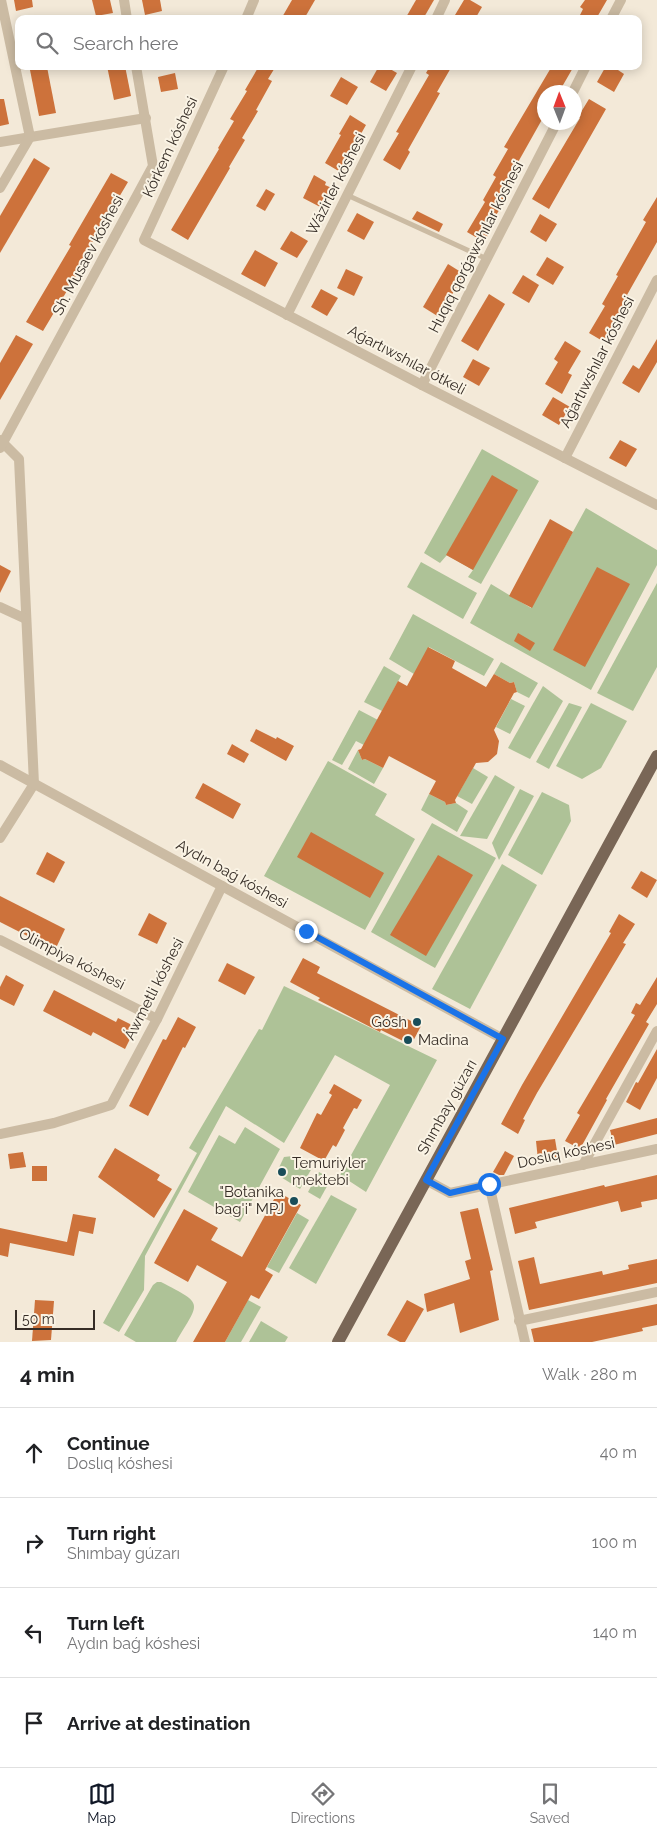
<!DOCTYPE html>
<meta charset="utf-8">
<style>
body{margin:0;font-family:Raleway,sans-serif;background:#f2f2f2;color:#202124}
.compass{position:absolute;left:537px;top:85px;width:45px;height:45px;border-radius:50%;background:#fff;box-shadow:0 2px 12px #0003;rotate:359deg}
.scale{position:absolute;left:15px;bottom:12px;width:80px;box-sizing:border-box;padding-left:5px;border:2px solid #362d26;border-top:0;font-size:14px;line-height:18px;white-space:nowrap;color:#362d26;-webkit-text-stroke:4px #faf3e4;paint-order:stroke}
.stop{position:absolute;width:15px;height:15px;margin:-11px;border:4px solid #1a73e8;border-radius:50%;background:#fff}
.stop.end{background:#1a73e8;border-color:#fff;box-shadow:0 1px 5px #0008}
.list{margin:0;padding:0;list-style:none}
h2{display:flex;justify-content:space-between;align-items:center;height:65px;margin:0;padding:0 20px;font-size:21px}
h2 small{font-size:16px;font-weight:400;color:#757577}
.list li{display:grid;grid-template-columns:32px 1fr auto;gap:15px;align-items:center;box-sizing:border-box;height:90px;padding:0 20px;border-top:1px solid #e0e0e0}
.list b{display:block;font-size:19px;white-space:nowrap}
.list p{margin:0;font-size:16px;white-space:nowrap;color:#757577}
.list em{font-size:16px;font-style:normal;color:#757577}
.icon{flex:none;width:28px;height:28px;fill:none;stroke:currentColor;stroke-width:2;stroke-linecap:round;stroke-linejoin:round}
.map{position:relative;flex:none;width:657px;height:1342px;overflow:hidden}
.search{position:absolute;background:#fff;box-shadow:0 2px 12px #0003;left:15px;right:15px;top:15px;height:55px;display:flex;align-items:center;gap:12px;box-sizing:border-box;padding:0 18px;border-radius:10px;color:#757577;font-size:19px}
.sheet{height:425px;background:#fff}
nav{display:flex;justify-content:space-around;align-items:center;box-sizing:border-box;height:70px;border-top:1px solid #e0e0e0;background:#fff;font-size:14px;color:#757577}
nav a{display:grid;justify-items:center;gap:2px}
nav .on{color:#111827}
.map>svg:first-child{display:block}
.green{fill:#aec297}
.building{fill:#cd723b}
.lines{fill:none;stroke-linecap:round;stroke-linejoin:round}
.service{stroke:#cbbba3;stroke-width:5}
.minor{stroke:#cbbba3;stroke-width:10}
.primary{stroke:#796656;stroke-width:12}
.route{stroke:#1a73e8;stroke-width:6}
.poi-dot{fill:#194d59;stroke:#faf3e4;stroke-width:2}
.labels{text-anchor:middle;stroke-width:4;stroke-linejoin:round;paint-order:stroke}
.street-label{font-size:15px;fill:#362d26;stroke:#faf3e4}
.poi-label{font-size:15px;fill:#362d26;stroke:#faf3e4;text-anchor:end}
</style>
<div class="map">
<svg width="657" height="1342" viewBox="0 0 657 1342">
<rect width="100%" height="100%" fill="#f3e9d8"/>
<g class="green">
<polygon points="482,449 539,481 481,584 468,577 473,570 447,555 440,563 424,553"/>
<polygon points="586,508 657,550 657,565 591,690 470,623 491,584 531,608"/>
<polygon points="421,562 477,593 463,619 407,587"/>
<polygon points="657,583 657,667 633,711 597,693"/>
<polygon points="413,614 494,659 484,676 429,647 414,674 389,659"/>
<polygon points="501,662 538,683 529,698 517,692 514,682 510,683 494,674"/>
<polygon points="384,666 401,676 382,711 364,702"/>
<polygon points="543,686 563,701 530,759 508,748"/>
<polygon points="511,699 525,706 510,734 496,727"/>
<polygon points="569,703 582,707 549,769 536,762"/>
<polygon points="591,703 627,721 601,768 582,779 556,766"/>
<polygon points="359,710 378,720 364,745 356,741 342,765 332,760"/>
<polygon points="358,750 362,760 365,759 383,768 374,784 348,769"/>
<polygon points="328,761 387,794 375,815 415,839 365,930 264,876"/>
<polygon points="473,768 488,777 472,804 457,796"/>
<polygon points="495,775 515,787 487,839 460,836"/>
<polygon points="520,789 534,796 499,860 492,843"/>
<polygon points="542,792 569,805 571,821 542,875 508,855"/>
<polygon points="429,794 445,802 446,805 456,803 468,811 457,832 421,810"/>
<polygon points="432,823 496,858 435,968 371,932"/>
<polygon points="502,864 537,885 470,1009 432,989"/>
<polygon points="284,986 437,1060 366,1192 340,1175 390,1085 335,1055 284,1143 226,1106 145,1256 144,1290 119,1332 103,1323 197,1153 189,1148 259,1029 262,1030"/>
<polygon points="245,1127 280,1149 240,1222 188,1192 219,1135 235,1144"/>
<polygon points="293,1156 312,1168 300,1189 276,1174 284,1157"/>
<polygon points="319,1172 331,1179 320,1199 308,1192"/>
<polygon points="331,1195 357,1209 316,1284 289,1268"/>
<polygon points="297,1213 309,1220 279,1273 267,1267"/>
<path d="M157 1282H161C205 1305 200 1301 176 1342H136L124 1335 153 1285Z"/>
<polygon points="248,1300 261,1307 241,1342 225,1342"/>
<polygon points="261,1321 288,1337 285,1342 249,1342"/>
</g>
<g class="building">
<polygon points="14,0 32,0 33,7 16,11"/>
<polygon points="92,0 110,0 113,13 96,16"/>
<polygon points="142,0 160,0 162,11 145,15"/>
<polygon points="292,0 315,0 304,19 281,19"/>
<polygon points="416,0 434,0 423,19 405,19"/>
<polygon points="464,0 470,0 482,7 475,19 461,19 455,15"/>
<polygon points="585,0 607,0 596,19 578,19 583,9 580,7"/>
<polygon points="107,66 125,66 131,96 114,100"/>
<polygon points="259,66 276,66 268,79 272,81 256,110 258,111 242,138 245,140 229,167 230,168 188,240 171,230 219,149 218,148 234,121 230,119 247,91 245,90"/>
<polygon points="379,66 385,66 397,73 386,91 370,82"/>
<polygon points="430,66 452,66 437,92 440,93 408,150 410,152 400,170 383,160 399,133 396,132 429,75 426,73"/>
<polygon points="552,66 574,66 559,92 544,92 544,116 517,164 520,166 506,190 510,192 492,222 495,223 484,242 467,232 485,202 483,200 496,177 493,175 508,149 504,147"/>
<polygon points="606,66 612,66 624,74 614,92 597,82"/>
<polygon points="47,67 56,113 39,116 30,70"/>
<polygon points="175,73 178,89 161,92 158,77"/>
<polygon points="341,77 358,87 347,105 330,96"/>
<polygon points="0,99 4,99 9,124 0,126"/>
<polygon points="589,99 606,109 549,209 532,199 580,118 578,117"/>
<polygon points="350,115 366,125 350,153 352,154 342,173 325,163 341,135 339,134"/>
<polygon points="34,158 50,168 0,253 0,216"/>
<polygon points="111,173 128,182 83,258 86,259 43,331 26,322 71,246 69,245"/>
<polygon points="314,175 326,182 325,185 334,189 324,209 303,198"/>
<polygon points="266,189 275,194 265,211 256,206"/>
<polygon points="657,197 657,242 627,295 629,296 613,323 616,325 606,343 589,333 605,306 602,304 618,276 616,275 646,222 643,220"/>
<polygon points="417,211 443,224 439,232 412,219"/>
<polygon points="357,213 374,222 364,240 347,231"/>
<polygon points="540,214 557,224 546,242 530,232"/>
<polygon points="291,231 308,241 297,258 280,249"/>
<polygon points="255,250 278,263 265,287 241,274"/>
<polygon points="547,257 564,267 553,285 536,275"/>
<polygon points="448,264 464,274 439,317 423,307"/>
<polygon points="346,269 363,277 354,296 337,288"/>
<polygon points="523,275 539,285 529,303 512,293"/>
<polygon points="321,289 338,298 327,316 311,307"/>
<polygon points="489,294 505,304 478,351 461,341"/>
<polygon points="16,335 33,344 0,400 0,363"/>
<polygon points="657,339 657,362 639,393 622,383 633,365 639,369"/>
<polygon points="565,341 581,351 568,373 572,375 562,394 545,384 558,362 554,359"/>
<polygon points="473,359 490,368 479,386 463,377"/>
<polygon points="553,397 570,407 559,425 542,415"/>
<polygon points="620,440 637,449 626,467 609,458"/>
<polygon points="492,475 518,490 473,570 446,555"/>
<polygon points="550,519 573,532 532,608 509,596"/>
<polygon points="0,565 11,571 0,593"/>
<polygon points="597,567 630,584 585,667 553,650"/>
<polygon points="518,633 535,643 530,651 514,641"/>
<polygon points="428,647 455,661 452,668 486,687 494,674 510,683 514,682 517,692 514,693 494,730 499,741 497,754 488,762 476,763 455,800 456,803 446,805 445,802 429,794 436,781 389,756 383,768 365,759 362,760 358,750 361,749 398,681 407,686"/>
<polygon points="256,729 276,739 277,737 294,746 286,761 250,741"/>
<polygon points="232,744 249,754 244,763 227,754"/>
<polygon points="203,783 241,804 233,819 195,798"/>
<polygon points="311,832 384,873 370,898 297,857"/>
<polygon points="47,852 65,862 54,883 36,874"/>
<polygon points="438,855 473,875 426,956 390,935"/>
<polygon points="641,871 657,880 647,898 631,888"/>
<polygon points="0,896 65,929 55,950 0,922"/>
<polygon points="149,913 167,923 157,944 138,935"/>
<polygon points="619,914 635,924 623,943 626,944 537,1093 523,1119 525,1120 518,1134 501,1124 522,1085 611,933 609,932"/>
<polygon points="303,958 320,967 317,973 421,1026 411,1045 381,1030 380,1032 318,1000 320,998 290,982"/>
<polygon points="227,963 255,977 245,995 218,981"/>
<polygon points="6,975 24,985 14,1006 0,999 0,987"/>
<polygon points="657,977 657,1004 646,1022 649,1024 606,1099 607,1100 580,1149 565,1141 580,1115 577,1113 635,1015 631,1013 636,1003 640,1005"/>
<polygon points="54,990 116,1022 118,1018 136,1027 125,1049 93,1032 91,1036 43,1011"/>
<polygon points="178,1017 196,1027 185,1048 183,1047 148,1116 129,1106 163,1039 166,1040"/>
<polygon points="657,1049 657,1078 640,1110 626,1102 636,1082 638,1083"/>
<polygon points="334,1084 362,1100 357,1109 354,1108 343,1128 345,1130 336,1147 333,1145 324,1161 300,1148 317,1113 321,1115 332,1095 329,1093"/>
<polygon points="657,1118 657,1134 614,1145 610,1130"/>
<polygon points="555,1139 558,1157 538,1160 536,1141"/>
<polygon points="115,1148 160,1175 157,1180 172,1189 154,1218 98,1177"/>
<polygon points="505,1151 514,1156 504,1175 499,1175 493,1172"/>
<polygon points="23,1152 26,1167 10,1169 8,1154"/>
<rect x="32" y="1166" width="15" height="15"/>
<polygon points="657,1175 657,1199 641,1202 642,1207 621,1212 618,1201 535,1222 537,1228 515,1234 509,1208 604,1185 605,1187"/>
<polygon points="278,1192 301,1205 265,1270 273,1275 259,1299 251,1295 225,1342 193,1342 227,1282 197,1265 188,1282 154,1263 184,1209 218,1228 211,1240 242,1257"/>
<polygon points="478,1208 493,1270 490,1271 499,1320 460,1333 454,1303 427,1312 424,1294 470,1279 465,1261 471,1259 460,1212"/>
<polygon points="73,1214 96,1218 93,1234 79,1231 74,1256 10,1243 8,1257 0,1255 0,1228 67,1242"/>
<polygon points="534,1257 540,1284 602,1271 603,1275 629,1269 628,1265 657,1259 657,1283 529,1310 518,1261"/>
<polygon points="35,1300 54,1301 51,1340 32,1341"/>
<polygon points="407,1300 424,1309 405,1342 400,1342 387,1335"/>
<polygon points="657,1304 657,1325 642,1328 643,1331 592,1342 534,1342 531,1329"/>
</g>
<g class="lines">
<polyline class="service" points="347,195 487,259"/>
<g class="minor">
<polyline points="124,0 127,19"/>
<polyline points="246,19 254,0"/>
<polyline points="436,19 445,0"/>
<polyline points="611,19 621,0"/>
<polyline points="224,66 144,240 422,385 657,505"/>
<polyline points="573,92 586,66"/>
<polyline points="0,142 146,118"/>
<polyline points="0,188 30,137 1,0"/>
<polyline points="287,315 412,66"/>
<polyline points="422,385 557,122"/>
<polyline points="0,440 19,459 34,784 0,838"/>
<polyline points="0,448 153,166 136,66"/>
<polyline points="565,458 657,280"/>
<polyline points="0,607 26,619"/>
<polyline points="0,765 503,1039"/>
<polyline points="0,940 157,1019"/>
<polyline points="0,1134 54,1123 111,1105 157,1019 222,886"/>
<polyline points="583,1165 657,1031"/>
<polyline points="426,1180 450,1193 657,1149"/>
<polyline points="489,1184 525,1342"/>
<polyline points="519,1321 657,1292"/>
</g>
<polyline class="primary" points="338,1342 657,756"/>
</g>
<g class="lines">
<polyline class="route" points="306,931 503,1039 426,1180 450,1193 489,1184"/>
</g>
<g class="poi-dot">
<circle cx="417" cy="1022" r="5"/>
<circle cx="408" cy="1040" r="5"/>
<circle cx="282" cy="1172" r="5"/>
<circle cx="294" cy="1201" r="5"/>
</g>
<g class="labels">
<g class="street-label">
<text transform="translate(170 147) rotate(-65)" y="5">Kórkem kóshesi</text>
<text transform="translate(336 184) rotate(-63)" y="5">Wázirler kóshesi</text>
<text transform="translate(476 247) rotate(-63)" y="5">Huqıq qorǵawshılar kóshesi</text>
<text transform="translate(88 255) rotate(-62)" y="5">Sh. Musaev kóshesi</text>
<text transform="translate(407 360) rotate(28)" y="5">Aǵartıwshılar ótkeli</text>
<text transform="translate(597 362) rotate(-63)" y="5">Aǵartıwshılar kóshesi</text>
<text transform="translate(232 874) rotate(29)" y="5">Aydın baǵ kóshesi</text>
<text transform="translate(72 959) rotate(27)" y="5">Olimpiya kóshesi</text>
<text transform="translate(154 989) rotate(-63)" y="5">Áwmetli kóshesi</text>
<text transform="translate(447 1107) rotate(-61)" y="5">Shımbay gúzarı</text>
<text transform="translate(566 1153) rotate(-12)" y="5">Doslıq kóshesi</text>
</g>
<g class="poi-label">
<text x="407" y="1027">Gósh</text>
<text x="418" y="1045" text-anchor="start">Madina</text>
<text x="292" y="1168" text-anchor="start">Temuriyler<tspan x="292" dy="17">mektebi</tspan></text>
<text x="284" y="1197">"Botanika<tspan x="284" dy="17">bag'i" MPJ</tspan></text>
</g>
</g>
</svg>
<svg class="compass" viewBox="-18 -18 36 36"><path d="M0-13l5 13h-10z" fill="#e53935"/><path d="M0 13l5-13h-10z" fill="#757577"/></svg>
<div class="scale">50 m</div>
<div class="stop" style="left:489px;top:1184px"></div>
<div class="stop end" style="left:306px;top:931px"></div>
<div class="search"><svg class="icon" aria-label="search" viewBox="0 0 24 24"><circle cx="10" cy="10" r="6"/><path d="M15 15l6 6"/></svg>Search here</div>
</div>
<section class="sheet">
<h2>4 min<small>Walk · 280 m</small></h2>
<ul class="list">
<li><svg class="icon" aria-label="ahead" viewBox="0 0 24 24"><path d="M12 20V5M6 11l6-6 6 6"/></svg><div><b>Continue</b><p>Doslıq kóshesi</p></div><em>40 m</em></li>
<li><svg class="icon" aria-label="right" viewBox="0 0 24 24"><path d="M7 20v-9h11M14 6l5 5-5 5"/></svg><div><b>Turn right</b><p>Shımbay gúzarı</p></div><em>100 m</em></li>
<li><svg class="icon" aria-label="left" viewBox="0 0 24 24"><path d="M17 20v-9H6M10 6l-5 5 5 5"/></svg><div><b>Turn left</b><p>Aydın baǵ kóshesi</p></div><em>140 m</em></li>
<li><svg class="icon" aria-label="arrive" viewBox="0 0 24 24"><path d="M6 21V4h12l-3 4 3 4H6"/></svg><div><b>Arrive at destination</b></div></li>
</ul>
</section>
<nav>
<a class="on"><svg class="icon" aria-label="map" viewBox="0 0 24 24"><path d="M3 6l6-2 6 2 6-2v14l-6 2-6-2-6 2zM9 4v14M15 6v14"/></svg>Map</a>
<a><svg class="icon" aria-label="directions" viewBox="0 0 24 24"><path d="M12 3l9 9-9 9-9-9zM9 14v-3h6M13 9l2 2-2 2"/></svg>Directions</a>
<a><svg class="icon" aria-label="saved" viewBox="0 0 24 24"><path d="M7 4h10v16l-5-4-5 4z"/></svg>Saved</a>
</nav>
